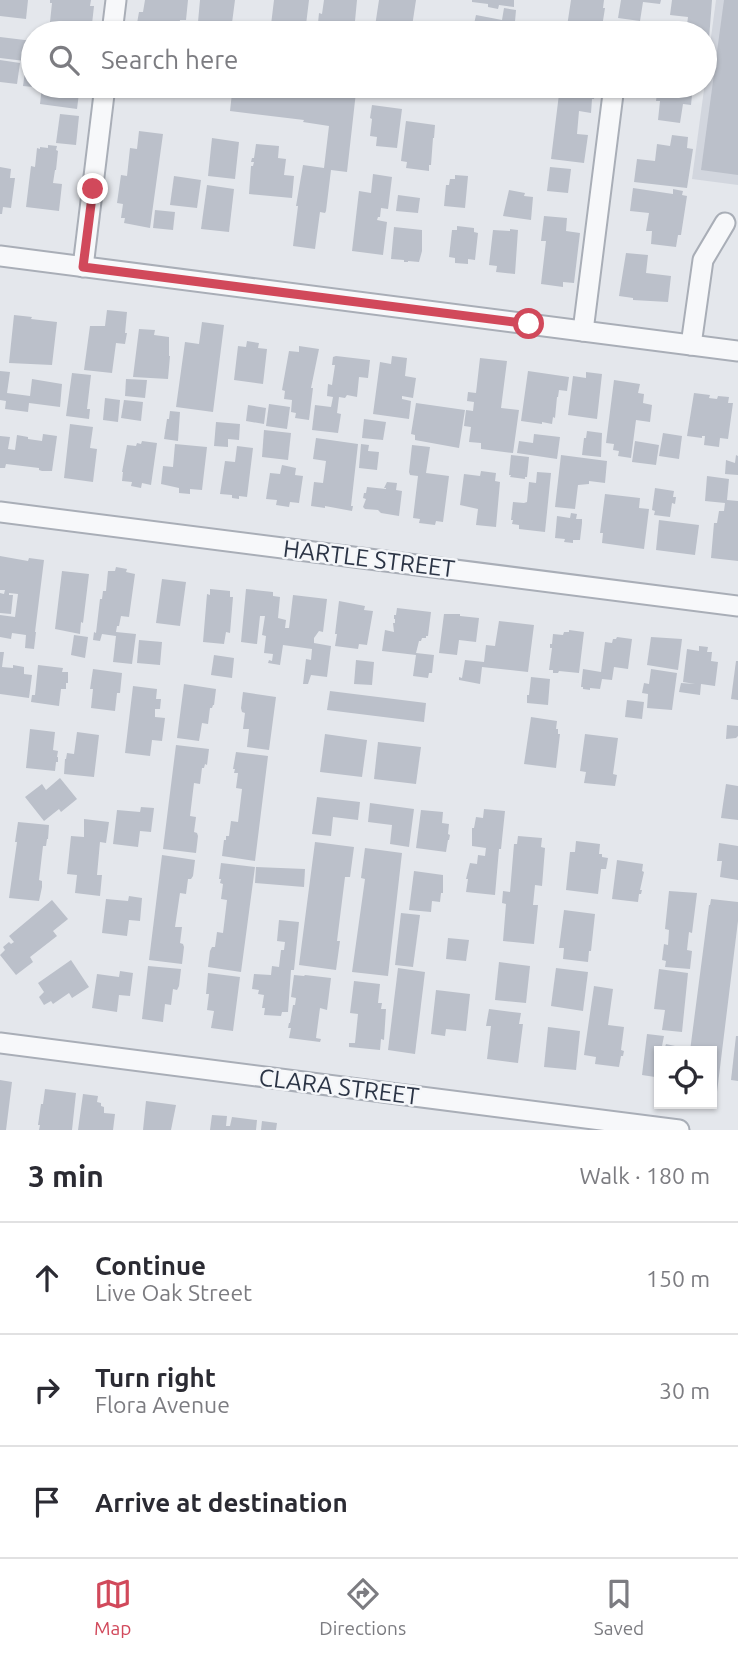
<!DOCTYPE html>
<meta charset="utf-8">
<style>
body{margin:0;font-family:Ubuntu,sans-serif;background:#f7f7f7;color:#2b2b33}
.controls{position:absolute;right:21px;bottom:21px;display:grid;overflow:hidden;border-radius:0px;box-shadow:0 2px 5px #0004}
.controls button{width:63px;height:63px;display:grid;place-items:center;padding:0;border:0;border-bottom:2px solid #e1e1e2;background:#fff;color:#2b2b33;font:35px sans-serif}
.stop{position:absolute;width:21px;height:21px;margin:-16px;border:5px solid #d1495b;border-radius:50%;background:#fff}
.stop.end{background:#d1495b;border-color:#fff;box-shadow:0 2px 7px #0008}
.list{margin:0;padding:0;list-style:none}
h2{display:flex;justify-content:space-between;align-items:center;height:91px;margin:0;padding:0 28px;font-size:30px}
h2 small{font-size:23px;font-weight:400;color:#7c7c81}
.list li{display:grid;grid-template-columns:46px 1fr auto;gap:21px;align-items:center;box-sizing:border-box;height:112px;padding:0 28px;border-top:2px solid #e1e1e2}
.list b{display:block;font-size:26px;white-space:nowrap}
.list p{margin:0;font-size:23px;white-space:nowrap;color:#7c7c81}
.list em{font-size:23px;font-style:normal;color:#7c7c81}
.icon{flex:none;width:38px;height:38px;fill:none;stroke:currentColor;stroke-width:2;stroke-linecap:round;stroke-linejoin:round}
.map{position:relative;flex:none;width:738px;height:1130px;overflow:hidden}
.search{position:absolute;background:#fff;box-shadow:0 2px 5px #0004;left:21px;right:21px;top:21px;height:77px;display:flex;align-items:center;gap:18px;box-sizing:border-box;padding:0 24px;border-radius:38px;color:#7c7c81;font-size:26px}
.sheet{height:427px;background:#fff}
nav{display:flex;justify-content:space-around;align-items:center;box-sizing:border-box;height:98px;border-top:2px solid #e1e1e2;background:#fff;font-size:19px;color:#7c7c81}
nav a{display:grid;justify-items:center;gap:4px}
nav .on{color:#d1495b}
.map>svg:first-child{display:block}
.built{fill:#d2d6de}
.building{fill:#bbc0ca}
.lines{fill:none;stroke-linecap:round;stroke-linejoin:round}
.minor-casing{stroke:#a9aeb7;stroke-width:23}
.minor{stroke:#f7f8fa;stroke-width:19}
.route{stroke:#d1495b;stroke-width:9}
.labels{text-anchor:middle;stroke-width:5;stroke-linejoin:round;paint-order:stroke}
.street-label{font-size:24px;fill:#2b3445;stroke:#f4f6f9}
</style>
<div class="map">
<svg width="738" height="1130" viewBox="0 0 738 1130">
<rect width="100%" height="100%" fill="#e4e7ec"/>
<polygon class="built" points="716,0 738,0 738,185 692,179"/>
<g class="building">
<polygon points="0,0 28,0 26,19 0,16"/>
<polygon points="50,0 91,0 90,6 94,6 92,24 83,23 83,26 50,22 52,3 50,3"/>
<polygon points="145,0 188,0 186,20 180,20 179,33 144,33 145,30 136,29 139,12 143,12"/>
<polygon points="200,0 235,0 232,23 248,26 247,33 204,33 205,23 198,22"/>
<polygon points="274,0 309,0 305,33 278,32 270,33"/>
<polygon points="324,0 357,0 355,21 351,21 349,33 317,33 319,13 322,14"/>
<polygon points="379,0 416,0 411,33 374,33"/>
<polygon points="472,0 514,0 514,7 499,5 498,9 488,7 488,4 472,2"/>
<polygon points="571,0 604,0 603,8 605,8 602,27 590,25 589,33 566,33"/>
<polygon points="621,0 661,0 660,4 643,2 640,21 618,18"/>
<polygon points="672,0 712,0 709,39 705,38 705,33 686,33 688,17 670,15"/>
<polygon points="724,0 738,0 738,175 701,170"/>
<polygon points="504,8 516,10 514,33 472,33 476,15 502,20"/>
<polygon points="0,37 33,41 33,62 0,58"/>
<polygon points="0,60 20,63 17,84 0,82"/>
<polygon points="26,64 33,65 33,87 23,86"/>
<polygon points="42,86 78,86 77,93 79,93 77,109 40,104"/>
<polygon points="237,86 301,86 300,95 237,87"/>
<polygon points="308,86 426,86 425,92 406,90 406,98 356,92 347,172 331,170 326,211 325,213 320,212 315,249 293,246 298,206 296,206 303,165 324,168 329,126 303,122 304,120 230,111 232,93 258,96 259,93 306,98"/>
<polygon points="560,86 594,86 593,94 595,94 594,99 592,99 591,113 579,111 577,134 588,135 584,163 551,159"/>
<polygon points="658,86 693,86 691,105 683,104 680,123 658,120 660,101 656,101"/>
<polygon points="372,105 402,109 397,148 376,146 377,137 370,136 372,119 370,118"/>
<polygon points="60,114 79,116 76,145 56,143"/>
<polygon points="406,121 435,125 434,138 433,138 431,165 429,165 429,171 406,168 407,162 401,161"/>
<polygon points="139,131 163,134 150,228 124,223 125,218 121,218 123,204 117,203 121,175 127,176 130,148 137,149"/>
<polygon points="672,135 688,137 687,148 693,149 687,188 634,182 637,159 655,161 657,144 670,146"/>
<polygon points="212,138 239,142 235,179 208,176"/>
<polygon points="256,144 279,146 278,158 286,159 284,175 294,176 292,198 249,194 251,166 253,166 254,162 251,162 252,158 254,158"/>
<polygon points="48,145 57,146 56,150 58,151 56,170 55,170 53,183 62,184 59,211 26,207 31,166 35,167 37,148 40,149 40,147 48,148"/>
<polygon points="0,167 11,169 10,178 15,178 11,208 3,207 2,214 0,214"/>
<polygon points="550,167 571,169 568,193 547,191"/>
<polygon points="373,174 392,177 388,209 381,208 380,217 378,217 377,220 387,222 383,255 352,251 359,191 371,193"/>
<polygon points="455,175 468,176 465,208 444,206 446,185 449,185 450,179 455,179"/>
<polygon points="174,176 201,180 197,208 170,205"/>
<polygon points="207,185 234,189 229,232 201,229"/>
<polygon points="633,188 673,194 673,189 683,191 682,195 687,196 681,235 678,235 676,247 651,244 652,231 646,231 649,213 630,211"/>
<polygon points="509,190 525,193 524,196 533,197 531,220 503,216"/>
<polygon points="398,195 420,198 418,213 396,211"/>
<polygon points="155,210 175,212 173,230 153,228"/>
<polygon points="544,216 567,218 566,231 580,233 574,283 563,282 563,287 541,284 546,241 541,241"/>
<polygon points="457,226 474,228 474,232 478,233 475,260 468,259 468,264 455,263 455,258 449,257 452,230 457,230"/>
<polygon points="394,227 422,230 422,251 419,262 408,261 408,262 404,262 404,260 391,259"/>
<polygon points="510,229 518,230 515,274 496,272 497,266 489,265 493,230 510,231"/>
<polygon points="626,253 648,255 646,273 671,276 668,302 633,300 633,298 619,296"/>
<polygon points="107,310 127,312 125,333 127,333 125,344 116,343 112,373 84,370 90,326 105,326"/>
<polygon points="14,315 32,317 31,319 57,322 52,365 9,363"/>
<polygon points="202,322 224,325 213,412 176,407 185,342 199,344"/>
<polygon points="139,329 155,330 154,335 169,337 169,356 170,356 168,379 133,377"/>
<polygon points="247,341 259,343 258,348 267,349 263,384 234,380 238,346 246,347"/>
<polygon points="299,346 319,349 311,388 313,388 309,420 295,418 296,413 291,412 292,400 284,399 285,391 282,390 289,351 299,352"/>
<polygon points="336,356 370,360 368,378 359,377 357,397 347,395 345,398 339,397 337,413 341,414 338,433 312,430 315,405 331,407 333,397 327,396 328,384 332,385 335,365 332,365 333,357"/>
<polygon points="392,356 407,358 405,376 416,378 413,398 402,396 402,399 411,401 409,419 373,414 380,362 391,364"/>
<polygon points="480,358 507,361 501,408 519,410 513,453 481,449 481,443 469,442 471,427 464,426 466,410 473,411 474,402 467,401 468,392 476,393"/>
<polygon points="0,371 10,372 7,393 30,396 32,379 62,384 60,407 29,403 28,412 5,409 6,401 0,400"/>
<polygon points="528,371 569,377 567,391 559,390 558,397 557,397 555,418 553,417 552,424 542,422 542,424 521,421"/>
<polygon points="586,372 602,374 597,419 568,415 573,376 586,378"/>
<polygon points="72,373 91,375 87,409 90,409 89,419 66,416"/>
<polygon points="126,379 147,380 145,398 125,396"/>
<polygon points="614,380 640,384 638,393 644,394 643,403 652,405 650,422 636,420 631,458 618,456 619,451 613,450 614,444 606,443"/>
<polygon points="694,393 710,395 709,398 717,399 718,396 729,397 728,403 733,403 728,439 720,438 719,447 704,445 705,436 702,436 702,438 687,436"/>
<polygon points="105,398 120,400 118,422 103,420"/>
<polygon points="124,400 143,402 141,421 121,418"/>
<polygon points="416,403 465,410 459,448 415,440 415,435 411,434"/>
<polygon points="269,404 290,407 287,429 266,426"/>
<polygon points="248,405 266,408 264,424 246,421"/>
<polygon points="170,411 180,412 178,441 164,439 167,419 169,419"/>
<polygon points="364,419 386,422 383,440 362,438"/>
<polygon points="216,422 240,424 239,440 228,439 228,447 214,446"/>
<polygon points="70,424 93,427 90,448 97,449 93,482 64,478"/>
<polygon points="264,430 291,433 288,460 262,457"/>
<polygon points="587,431 602,433 601,457 582,455 584,438 586,438"/>
<polygon points="663,433 682,436 679,459 659,456"/>
<polygon points="43,434 57,436 52,471 42,471 39,470 39,468 6,464 5,468 0,468 0,436 10,437 8,449 15,450 17,435 28,437 28,439 42,441"/>
<polygon points="534,434 560,437 557,459 517,453 519,441 533,443"/>
<polygon points="316,438 358,444 351,506 353,506 352,511 325,506 325,508 311,506 314,482 323,483 326,461 313,459"/>
<polygon points="142,441 157,443 151,485 142,483 141,488 131,486 132,482 122,481 123,472 122,472 127,445 136,446 137,443 141,444"/>
<polygon points="635,441 659,445 656,465 632,462"/>
<polygon points="175,444 207,447 202,490 190,489 190,494 179,493 179,488 161,484 163,466 173,467"/>
<polygon points="361,444 369,445 368,451 379,452 377,470 359,468"/>
<polygon points="412,445 430,447 426,473 449,476 443,522 436,521 435,525 419,523 420,519 413,518 418,476 410,475 409,472"/>
<polygon points="237,446 253,448 247,497 239,496 239,499 232,498 232,495 220,494 225,461 235,462"/>
<polygon points="511,455 529,457 527,477 525,477 525,479 510,477 511,475 509,475"/>
<polygon points="561,455 607,461 605,483 589,481 589,484 578,485 575,509 555,507"/>
<polygon points="736,455 738,456 738,475 725,474 726,460 735,463"/>
<polygon points="282,465 296,468 295,475 303,476 299,503 290,502 289,507 276,505 277,500 266,499 270,473 280,474"/>
<polygon points="481,471 496,473 495,481 500,482 496,527 476,525 478,509 460,505 464,474 480,476"/>
<polygon points="537,472 551,473 545,532 519,529 519,525 512,524 513,520 511,520 513,502 524,503 527,502 529,482 536,483"/>
<polygon points="707,476 729,479 727,500 738,501 738,561 711,558 714,523 717,523 719,511 724,511 725,503 705,501"/>
<polygon points="387,482 397,483 396,490 402,491 399,516 381,513 378,510 365,509 363,507 366,499 363,498 364,493 366,493 367,487 386,489 386,488 384,488"/>
<polygon points="655,488 674,491 673,497 676,497 675,504 672,503 670,517 654,515 655,511 652,510"/>
<polygon points="605,494 640,498 639,508 649,509 644,549 602,543 603,533 600,533"/>
<polygon points="571,513 577,514 576,519 582,519 582,523 580,540 573,540 573,543 564,542 565,539 555,538 557,516 570,518"/>
<polygon points="659,520 699,525 695,555 656,550"/>
<polygon points="0,556 28,561 29,558 44,560 35,632 36,632 34,649 25,648 26,635 12,633 11,639 0,637 0,615 15,617 18,594 9,593 9,595 13,595 11,614 0,613 0,593 4,594 5,590 0,590"/>
<polygon points="116,567 127,569 126,572 135,574 129,617 121,616 119,626 117,626 116,632 136,634 132,664 113,662 116,636 102,634 100,641 93,640 94,632 96,633 100,599 102,599 103,591 106,591 108,571 115,571"/>
<polygon points="62,571 89,574 83,623 81,622 80,634 55,629"/>
<polygon points="162,579 186,582 180,626 156,623"/>
<polygon points="210,589 230,591 230,597 233,597 230,633 226,632 224,644 203,642 207,594 210,595"/>
<polygon points="246,589 273,592 273,596 280,597 278,618 286,620 285,628 289,628 293,595 327,599 323,632 319,631 314,638 314,643 331,646 327,677 311,675 308,684 303,684 306,659 311,660 312,649 283,645 280,665 268,663 269,660 272,661 273,654 264,653 266,636 262,635 265,616 260,616 257,644 241,642"/>
<polygon points="339,601 365,606 364,610 373,611 367,645 359,644 358,649 335,646 337,634 335,634"/>
<polygon points="397,608 431,612 428,636 426,636 426,638 422,638 421,641 419,641 416,653 434,655 432,673 429,673 428,678 413,676 416,655 382,651 385,630 394,632 393,623 395,623 395,619 394,619 394,615 396,615"/>
<polygon points="444,614 460,614 460,616 479,618 476,642 459,640 457,655 439,653"/>
<polygon points="499,621 534,625 528,672 482,667 480,684 459,680 459,677 462,678 465,660 484,662 486,645 495,646"/>
<polygon points="569,630 584,632 579,673 559,671 558,673 553,673 553,670 549,670 552,648 550,648 550,644 552,644 553,634 563,635 564,632 569,632"/>
<polygon points="74,635 88,637 85,658 71,655"/>
<polygon points="617,637 632,639 628,669 614,667 612,680 602,679 600,689 590,688 590,690 583,689 583,687 581,687 583,669 601,672 605,642 612,643 613,639 616,639"/>
<polygon points="651,637 682,639 678,670 647,665"/>
<polygon points="139,640 162,642 160,665 137,663"/>
<polygon points="699,646 708,647 707,652 712,652 711,661 718,662 715,686 701,684 700,695 679,692 681,683 695,684 683,682 687,649 699,651"/>
<polygon points="0,652 4,652 2,667 13,668 13,665 24,667 24,674 32,675 29,698 0,694"/>
<polygon points="214,655 234,658 232,678 211,675"/>
<polygon points="356,660 374,662 372,685 354,684"/>
<polygon points="736,661 738,661 738,700 731,699"/>
<polygon points="38,665 63,668 62,672 68,672 68,683 66,683 66,689 61,689 59,706 31,702 32,695 35,695"/>
<polygon points="93,669 122,673 120,693 117,693 115,711 91,708 93,689 90,689"/>
<polygon points="651,669 677,673 672,710 647,708 648,694 642,693 644,683 649,684"/>
<polygon points="531,677 550,679 548,705 527,703 527,695 529,695"/>
<polygon points="184,684 216,689 214,705 213,705 212,708 210,708 208,724 202,723 199,741 177,738"/>
<polygon points="133,686 157,689 156,699 161,699 160,709 155,709 155,717 165,718 162,741 152,740 150,756 125,753"/>
<polygon points="330,691 426,703 424,722 327,710"/>
<polygon points="243,692 276,697 269,750 247,747 249,729 243,729 245,713 242,712 241,708"/>
<polygon points="627,700 644,702 642,719 625,717"/>
<polygon points="531,717 557,721 556,729 558,729 558,734 560,734 556,768 524,764"/>
<polygon points="727,725 738,726 738,736 736,738 726,739"/>
<polygon points="30,729 55,732 53,750 58,751 57,757 58,757 58,762 56,762 55,771 26,768"/>
<polygon points="77,732 99,735 94,777 64,774 65,759 66,759 67,753 74,754"/>
<polygon points="325,734 367,740 362,777 320,772"/>
<polygon points="585,734 618,738 613,774 617,775 615,786 584,783 586,772 580,771"/>
<polygon points="378,742 421,747 416,784 374,779"/>
<polygon points="176,745 209,749 207,765 205,764 204,768 202,768 200,784 194,783 190,816 196,817 194,832 197,833 198,836 196,853 163,849"/>
<polygon points="236,752 268,756 255,861 222,856 224,840 226,840 226,836 229,836 231,821 238,822 242,789 236,788 238,773 234,773 235,769 233,769"/>
<polygon points="60,778 77,799 61,812 59,809 44,821 25,797 42,784 46,790"/>
<polygon points="726,784 738,786 738,820 721,818"/>
<polygon points="317,797 360,802 358,820 333,817 331,836 312,834"/>
<polygon points="370,803 414,809 409,847 390,844 392,825 368,822"/>
<polygon points="141,807 154,808 151,832 140,831 138,847 113,844 117,810 140,812"/>
<polygon points="484,809 505,811 501,849 499,849 495,895 466,892 468,879 466,879 470,863 477,864 478,855 485,856 486,848 472,846 472,828 474,828 476,817 483,818"/>
<polygon points="421,810 443,812 442,823 449,824 448,834 450,835 449,840 448,840 446,852 416,848"/>
<polygon points="84,819 109,822 106,843 100,842 97,875 102,875 100,896 75,893 77,875 67,874 71,836 84,837"/>
<polygon points="18,822 49,825 48,839 47,839 46,846 43,846 39,880 42,881 42,887 39,901 9,898 17,842 15,842"/>
<polygon points="518,836 542,838 541,847 545,848 542,886 535,885 533,905 538,905 534,944 503,941 506,904 502,903 503,891 510,892 514,844 517,844"/>
<polygon points="576,841 600,844 599,854 602,854 602,857 608,858 606,869 601,869 598,894 566,890 570,852 575,852"/>
<polygon points="315,842 354,847 350,877 345,877 337,941 340,941 336,970 299,965"/>
<polygon points="719,843 738,846 738,880 720,877 722,861 717,861"/>
<polygon points="365,848 402,853 388,976 352,972 365,879 361,878"/>
<polygon points="162,855 195,860 193,876 191,879 188,879 186,894 180,893 175,927 182,927 180,943 183,944 184,947 182,964 149,960"/>
<polygon points="617,860 643,864 642,871 644,872 640,890 642,890 641,894 639,894 638,902 612,899"/>
<polygon points="221,863 255,867 241,972 208,967 210,951 212,947 215,947 217,932 223,933 227,900 221,899 223,884 220,883 221,879 219,879"/>
<polygon points="256,867 305,869 304,887 255,883"/>
<polygon points="414,871 443,875 443,893 441,893 440,902 432,901 431,912 409,910"/>
<polygon points="669,891 697,893 692,933 689,932 687,950 692,951 690,969 665,967 666,961 662,960 664,944 668,945 669,930 665,929"/>
<polygon points="129,896 142,898 140,921 129,920 127,936 102,933 106,899 128,901"/>
<polygon points="711,899 738,902 738,921 717,1092 712,1091 712,1051 690,1051 709,905 710,905"/>
<polygon points="52,900 68,919 53,931 57,936 30,957 33,962 16,975 0,955 5,950 3,947 9,942 11,944 14,942 9,936"/>
<polygon points="564,910 595,914 591,951 589,951 588,962 563,959 564,948 559,948"/>
<polygon points="401,913 420,915 413,967 395,965"/>
<polygon points="279,920 299,922 294,970 291,970 288,1012 282,1012 281,1016 264,1015 265,1008 262,1008 264,995 258,994 259,990 252,989 254,974 271,975 272,966 279,967 281,950 284,950 285,942 277,941"/>
<polygon points="448,938 469,940 466,961 446,959"/>
<polygon points="71,960 89,987 72,998 69,993 53,1004 51,1001 44,1005 39,997 44,992 38,983"/>
<polygon points="499,962 530,966 526,1003 495,1000"/>
<polygon points="148,966 181,969 179,986 177,990 173,989 171,1005 165,1004 163,1022 142,1019"/>
<polygon points="398,968 425,972 415,1054 388,1050"/>
<polygon points="556,968 588,972 583,1011 551,1006"/>
<polygon points="659,969 688,973 682,1032 662,1030 665,1010 654,1009"/>
<polygon points="120,971 133,973 130,996 119,995 117,1012 92,1008 97,974 119,977"/>
<polygon points="208,973 240,977 233,1031 211,1028 214,1011 207,1010 209,994 206,994"/>
<polygon points="294,975 304,976 305,975 331,978 327,1010 320,1008 316,1038 321,1039 320,1042 289,1038 291,1028 288,1028 289,1023 290,1023 293,1005 295,1005 296,998 291,997"/>
<polygon points="354,981 380,984 378,1003 382,1003 381,1009 386,1009 384,1040 381,1039 380,1050 349,1047 349,1043 355,1043 358,1014 350,1013"/>
<polygon points="594,986 613,989 608,1025 624,1027 621,1050 624,1051 623,1056 621,1056 619,1067 595,1064 596,1057 584,1055"/>
<polygon points="436,990 470,994 466,1031 446,1029 445,1036 431,1034"/>
<polygon points="489,1009 521,1013 519,1024 523,1024 518,1063 487,1059 491,1026 486,1026"/>
<polygon points="548,1027 580,1031 576,1070 544,1067"/>
<polygon points="647,1034 664,1036 662,1046 665,1047 666,1044 675,1046 675,1048 677,1049 677,1051 659,1051 659,1070 656,1070 655,1077 642,1075"/>
<polygon points="736,1036 738,1036 738,1081 731,1080"/>
<polygon points="0,1080 12,1082 6,1130 0,1130"/>
<polygon points="45,1089 76,1093 72,1130 39,1130 40,1125 38,1125 41,1104 43,1104"/>
<polygon points="83,1094 98,1096 97,1102 101,1103 101,1106 104,1107 104,1113 115,1114 113,1130 78,1130"/>
<polygon points="146,1101 176,1105 171,1130 143,1130"/>
<polygon points="212,1115 227,1116 226,1126 230,1126 232,1117 257,1120 256,1130 210,1130"/>
<polygon points="262,1121 277,1123 276,1130 261,1130"/>
</g>
<g class="lines">
<g class="minor-casing">
<g id="minor">
<polyline points="112,33 116,0"/>
<polyline points="0,256 738,351"/>
<polyline points="83,267 105,86"/>
<polyline points="583,331 614,86"/>
<polyline points="691,345 703,260 725,223"/>
<polyline points="0,512 738,606"/>
<polyline points="0,1043 679,1130"/>
</g>
</g>
<use href="#minor" class="minor"/>
</g>
<g class="lines">
<polyline class="route" points="93,189 83,267 529,324"/>
</g>
<g class="labels">
<g class="street-label">
<text transform="translate(369 559) rotate(7)" y="8">HARTLE STREET</text>
<text transform="translate(339 1087) rotate(7)" y="8">CLARA STREET</text>
</g>
</g>
</svg>
<div class="controls">
<button><svg class="icon" aria-label="locate" viewBox="0 0 24 24"><circle cx="12" cy="12" r="6"/><path d="M12 2v4M12 18v4M2 12h4M18 12h4"/></svg></button>
</div>
<div class="stop" style="left:529px;top:324px"></div>
<div class="stop end" style="left:93px;top:189px"></div>
<div class="search"><svg class="icon" aria-label="search" viewBox="0 0 24 24"><circle cx="10" cy="10" r="6"/><path d="M15 15l6 6"/></svg>Search here</div>
</div>
<section class="sheet">
<h2>3 min<small>Walk · 180 m</small></h2>
<ul class="list">
<li><svg class="icon" aria-label="ahead" viewBox="0 0 24 24"><path d="M12 20V5M6 11l6-6 6 6"/></svg><div><b>Continue</b><p>Live Oak Street</p></div><em>150 m</em></li>
<li><svg class="icon" aria-label="right" viewBox="0 0 24 24"><path d="M7 20v-9h11M14 6l5 5-5 5"/></svg><div><b>Turn right</b><p>Flora Avenue</p></div><em>30 m</em></li>
<li><svg class="icon" aria-label="arrive" viewBox="0 0 24 24"><path d="M6 21V4h12l-3 4 3 4H6"/></svg><div><b>Arrive at destination</b></div></li>
</ul>
</section>
<nav>
<a class="on"><svg class="icon" aria-label="map" viewBox="0 0 24 24"><path d="M3 6l6-2 6 2 6-2v14l-6 2-6-2-6 2zM9 4v14M15 6v14"/></svg>Map</a>
<a><svg class="icon" aria-label="directions" viewBox="0 0 24 24"><path d="M12 3l9 9-9 9-9-9zM9 14v-3h6M13 9l2 2-2 2"/></svg>Directions</a>
<a><svg class="icon" aria-label="saved" viewBox="0 0 24 24"><path d="M7 4h10v16l-5-4-5 4z"/></svg>Saved</a>
</nav>
